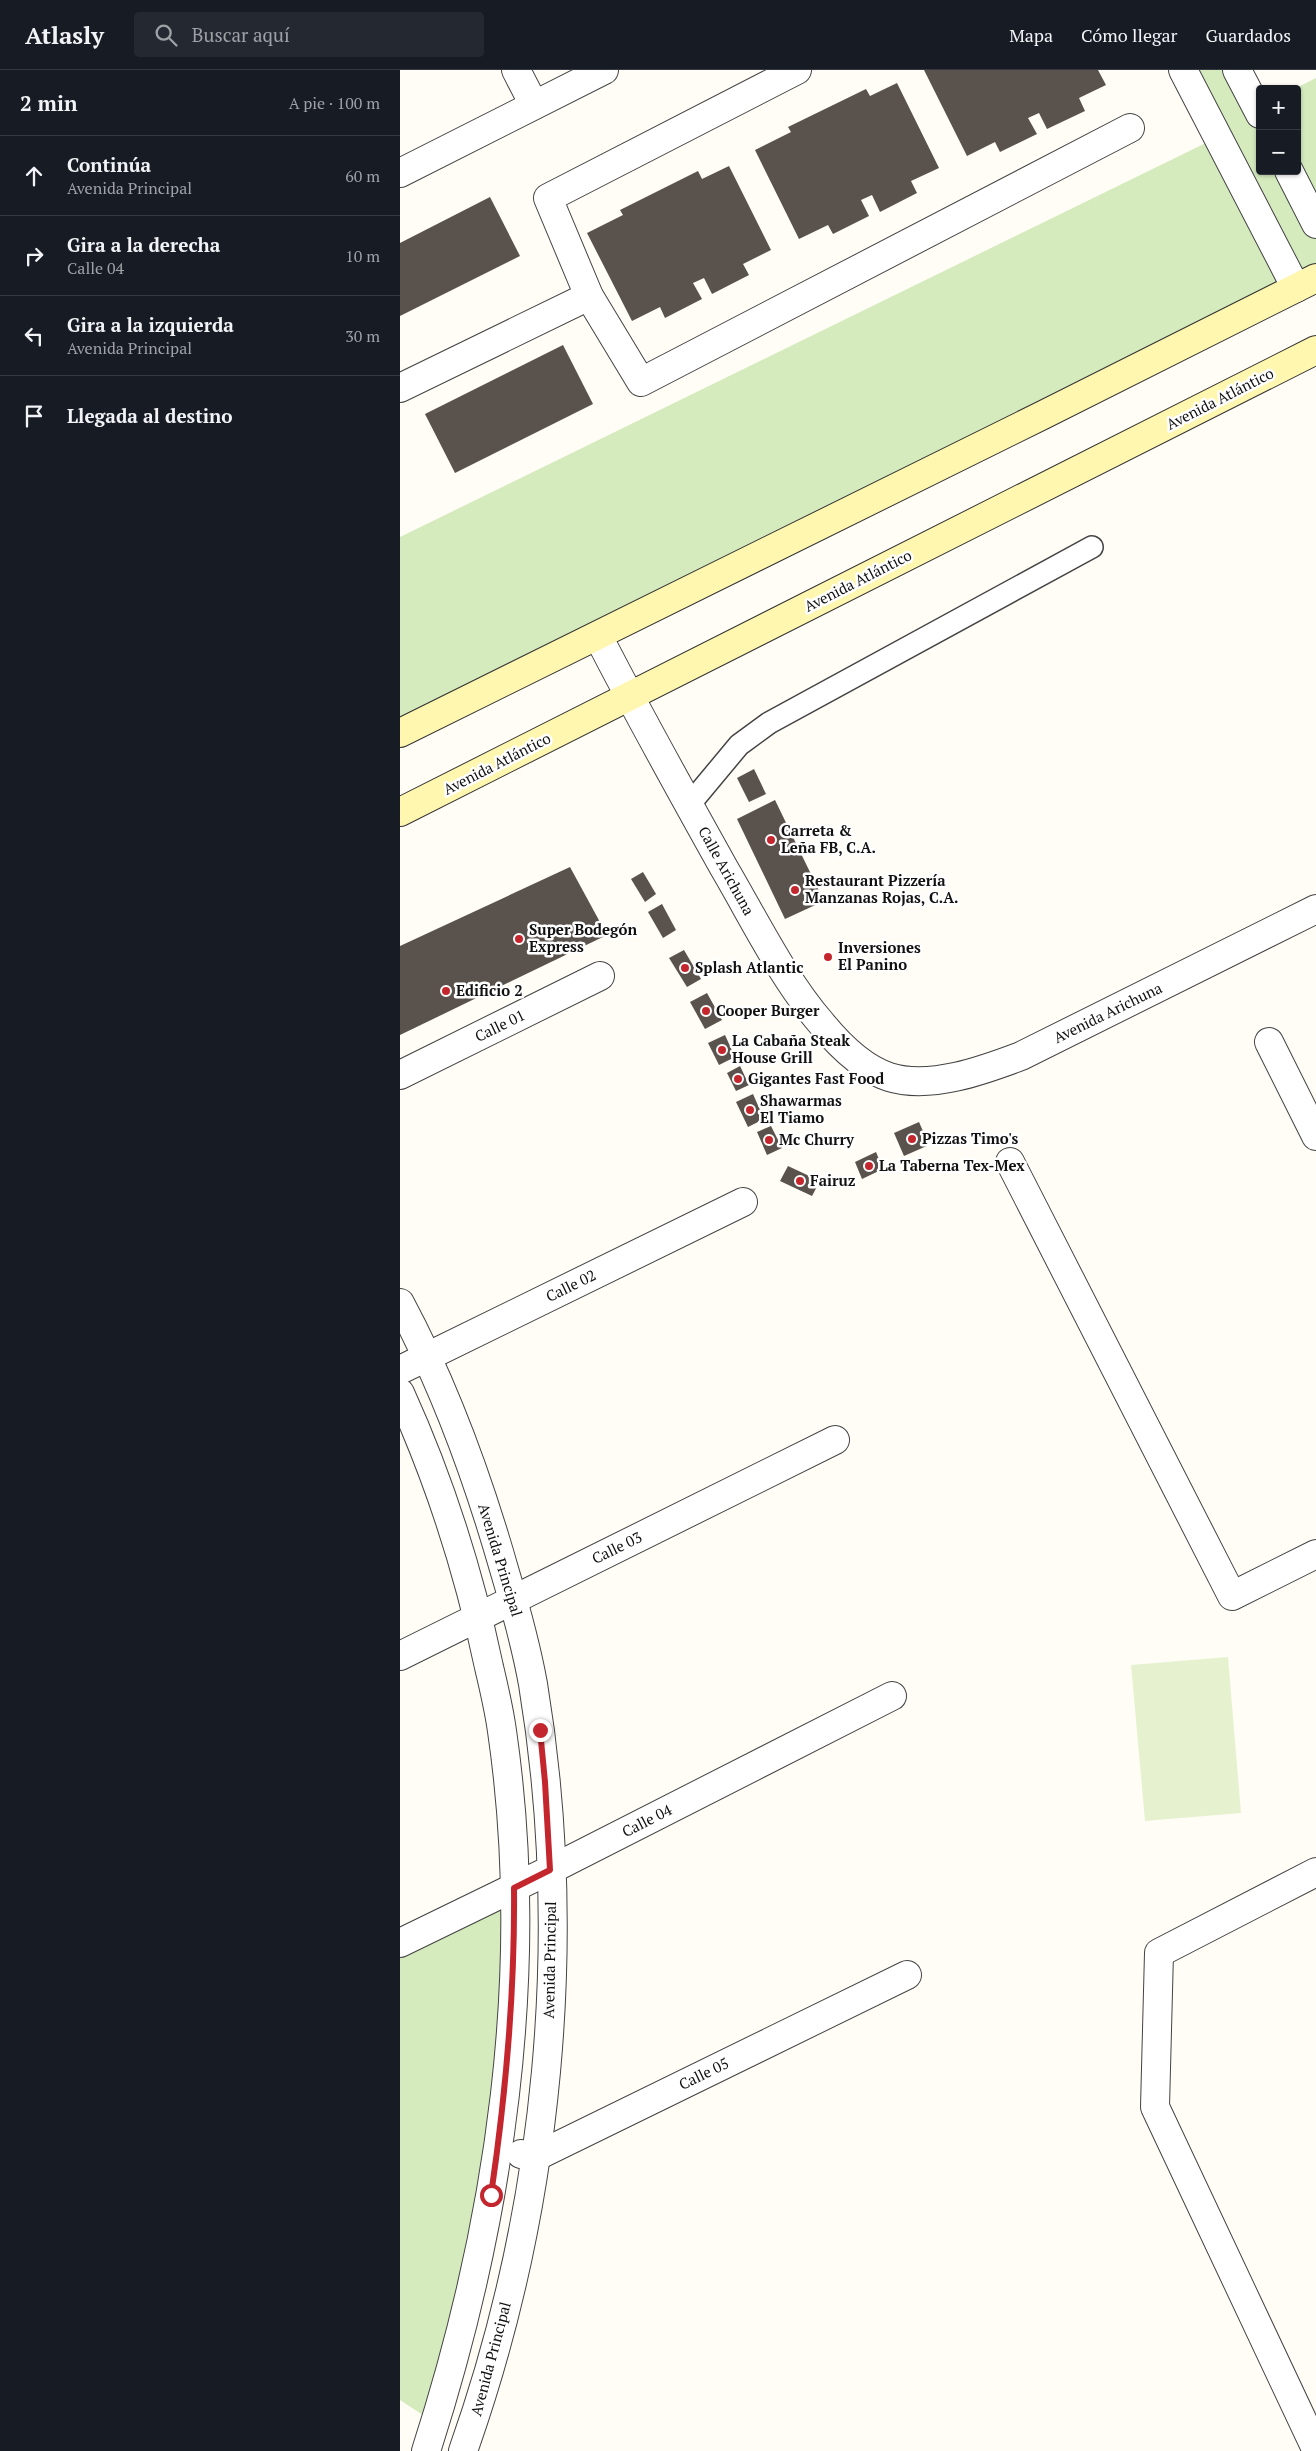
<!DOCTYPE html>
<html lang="es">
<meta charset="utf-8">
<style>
body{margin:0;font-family:"PT Serif",serif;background:#242831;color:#f1f3f6}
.controls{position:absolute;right:15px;top:15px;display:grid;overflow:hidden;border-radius:5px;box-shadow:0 1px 4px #0004}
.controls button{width:45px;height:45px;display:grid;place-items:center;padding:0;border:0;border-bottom:1px solid #363941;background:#171b24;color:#f1f3f6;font:25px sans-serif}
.stop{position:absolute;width:15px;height:15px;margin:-11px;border:4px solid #c4262e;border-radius:50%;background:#fff}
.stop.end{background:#c4262e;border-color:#fff;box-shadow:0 1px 5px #0008}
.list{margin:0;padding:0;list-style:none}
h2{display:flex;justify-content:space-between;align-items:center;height:65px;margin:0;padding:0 20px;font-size:21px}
h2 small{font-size:16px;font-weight:400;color:#9ea1a6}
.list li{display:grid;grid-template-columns:32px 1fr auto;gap:15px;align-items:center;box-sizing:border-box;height:80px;padding:0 20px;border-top:1px solid #363941}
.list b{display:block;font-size:19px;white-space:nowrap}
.list p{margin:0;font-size:16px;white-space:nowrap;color:#9ea1a6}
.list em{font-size:16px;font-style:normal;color:#9ea1a6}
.icon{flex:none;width:28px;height:28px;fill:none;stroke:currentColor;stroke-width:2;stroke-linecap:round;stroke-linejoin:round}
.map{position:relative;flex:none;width:916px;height:2381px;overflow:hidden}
header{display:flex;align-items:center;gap:30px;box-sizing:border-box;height:70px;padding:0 25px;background:#171b24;border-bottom:1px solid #363941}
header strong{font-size:24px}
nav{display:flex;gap:28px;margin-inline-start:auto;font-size:18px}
.search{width:350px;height:45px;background:#242831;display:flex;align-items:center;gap:12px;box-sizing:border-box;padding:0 18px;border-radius:5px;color:#9ea1a6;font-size:19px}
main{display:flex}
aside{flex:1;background:#171b24}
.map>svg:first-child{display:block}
.green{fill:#d5ebbd}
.pitch{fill:#e6f2cf}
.building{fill:#5a524d}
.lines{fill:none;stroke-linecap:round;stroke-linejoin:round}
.service-casing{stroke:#444;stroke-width:24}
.minor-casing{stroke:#444;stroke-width:30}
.secondary-casing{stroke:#333;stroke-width:30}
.service{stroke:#fff;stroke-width:21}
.minor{stroke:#fff;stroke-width:28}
.secondary{stroke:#fff6b0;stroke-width:28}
.route{stroke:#c4262e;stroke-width:6}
.poi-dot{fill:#c4262e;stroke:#fff;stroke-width:2}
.labels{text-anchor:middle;stroke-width:5;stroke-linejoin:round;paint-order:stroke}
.street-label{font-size:15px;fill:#111;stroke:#fff}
.poi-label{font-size:15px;font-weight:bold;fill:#111;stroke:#fff;text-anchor:start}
</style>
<header>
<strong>Atlasly</strong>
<div class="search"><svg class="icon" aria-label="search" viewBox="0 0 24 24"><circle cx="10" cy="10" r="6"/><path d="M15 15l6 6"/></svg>Buscar aquí</div>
<nav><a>Mapa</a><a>Cómo llegar</a><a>Guardados</a></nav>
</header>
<main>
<aside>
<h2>2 min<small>A pie · 100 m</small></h2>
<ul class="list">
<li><svg class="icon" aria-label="ahead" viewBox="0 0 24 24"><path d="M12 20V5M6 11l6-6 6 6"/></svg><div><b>Continúa</b><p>Avenida Principal</p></div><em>60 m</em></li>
<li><svg class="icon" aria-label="right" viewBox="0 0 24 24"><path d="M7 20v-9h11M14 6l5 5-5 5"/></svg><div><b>Gira a la derecha</b><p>Calle 04</p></div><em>10 m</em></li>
<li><svg class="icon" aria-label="left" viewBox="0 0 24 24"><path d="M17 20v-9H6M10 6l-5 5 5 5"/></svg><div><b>Gira a la izquierda</b><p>Avenida Principal</p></div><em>30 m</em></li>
<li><svg class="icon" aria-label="arrive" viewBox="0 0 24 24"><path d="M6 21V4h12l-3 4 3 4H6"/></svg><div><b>Llegada al destino</b></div></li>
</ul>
</aside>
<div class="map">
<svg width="916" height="2381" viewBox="0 0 916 2381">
<rect width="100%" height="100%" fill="#fffdf5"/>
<g class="green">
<polygon points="783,0 837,0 860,34 860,101 897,101 897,19 894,19 916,8 916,208 0,663 0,467 818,67"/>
<polygon points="114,1818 109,1975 35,2353 0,2330 0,1873"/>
</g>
<polygon class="pitch" points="828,1587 841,1743 745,1751 731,1595"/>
<g class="building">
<polygon points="524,0 698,0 706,15 679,28 685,41 647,59 639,43 628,48 637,64 600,82 595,72 567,86"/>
<polygon points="497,13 539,98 511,111 517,123 480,142 472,125 461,130 469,146 433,164 428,155 399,169 355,80 391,62 388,57 466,19 470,26"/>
<polygon points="329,96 371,180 343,194 349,205 312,224 304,208 293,213 302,229 265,248 260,237 232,251 187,163 223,145 220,140 298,101 302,109"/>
<polygon points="90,127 120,186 0,246 0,173"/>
<polygon points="163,275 193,334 55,403 25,344"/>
<polygon points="354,699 366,724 349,732 337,708"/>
<polygon points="375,730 424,831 385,849 337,749"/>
<polygon points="170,797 207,865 0,965 0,876"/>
<polygon points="243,802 256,824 245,832 231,809"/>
<polygon points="262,834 276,860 263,868 248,842"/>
<polygon points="284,880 301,909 287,917 269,888"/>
<polygon points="307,923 322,950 305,959 290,932"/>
<polygon points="325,965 335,987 319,995 308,973"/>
<polygon points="340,996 349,1015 336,1021 327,1003"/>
<polygon points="353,1024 364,1049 348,1057 336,1032"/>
<polygon points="519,1052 529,1075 504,1086 494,1063"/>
<polygon points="371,1056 382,1078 367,1085 357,1062"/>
<polygon points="476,1082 483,1099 462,1109 455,1092"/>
<polygon points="388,1096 420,1111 412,1126 380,1111"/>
</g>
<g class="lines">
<g class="service-casing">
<polyline id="service" points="289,735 339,675 369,653 692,477"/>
</g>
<g class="minor-casing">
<g id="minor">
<polyline points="116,0 134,35"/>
<polyline points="783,0 896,218"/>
<polyline points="837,0 860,44"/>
<polyline points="889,101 916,154"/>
<polyline points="0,103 204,0"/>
<polyline points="189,226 148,128 397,0"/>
<polyline points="0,318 189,226 241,312 730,58"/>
<path d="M198 566C238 644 281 721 324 798 354 849 383 909 422 954 440 976 462 998 489 1007 530 1020 584 1000 621 986L916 839"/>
<polyline points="869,972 916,1066"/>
<polyline points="0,1005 200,906"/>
<polyline points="610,1092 832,1526 916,1484"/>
<path d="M0 1233C45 1317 78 1408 104 1499 115 1536 126 1575 133 1614 175 1868 149 2138 63 2381"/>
<polyline points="0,1300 343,1132"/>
<path d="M0 1323C40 1411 69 1502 89 1597 94 1618 99 1639 102 1661 137 1901 100 2152 26 2381"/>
<polyline points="0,1586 435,1370"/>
<polyline points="916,1802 759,1883 755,2037 916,2379"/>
<polyline points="0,1873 150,1800 492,1626"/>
<polyline points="121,2084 135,2087 507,1905"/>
</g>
</g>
<g class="secondary-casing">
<g id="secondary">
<polyline points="0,663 643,345 916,208"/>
<polyline points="0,742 916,280"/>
</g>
</g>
<use href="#service" class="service"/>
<use href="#minor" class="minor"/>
<use href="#secondary" class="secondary"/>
</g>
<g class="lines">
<path class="route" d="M91 2125C106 2023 115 1921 114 1818L150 1800 145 1712 140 1660"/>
</g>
<g class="poi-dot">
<circle cx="371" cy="770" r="5"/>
<circle cx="395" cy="820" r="5"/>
<circle cx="119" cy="869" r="5"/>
<circle cx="428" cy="887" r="5"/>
<circle cx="285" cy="898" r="5"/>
<circle cx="46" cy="921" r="5"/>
<circle cx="306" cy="941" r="5"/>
<circle cx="322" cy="980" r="5"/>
<circle cx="338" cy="1009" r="5"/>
<circle cx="350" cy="1040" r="5"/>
<circle cx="512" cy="1069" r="5"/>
<circle cx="369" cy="1070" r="5"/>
<circle cx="469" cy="1096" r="5"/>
<circle cx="400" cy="1111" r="5"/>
</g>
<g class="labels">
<g class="street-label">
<text transform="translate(820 329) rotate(-27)" y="5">Avenida Atlántico</text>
<text transform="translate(458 511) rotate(-27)" y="5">Avenida Atlántico</text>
<text transform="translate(97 694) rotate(-27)" y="5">Avenida Atlántico</text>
<text transform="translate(326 801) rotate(61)" y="5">Calle Arichuna</text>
<text transform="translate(708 943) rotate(-26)" y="5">Avenida Arichuna</text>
<text transform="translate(100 956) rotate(-26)" y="5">Calle 01</text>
<text transform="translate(171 1216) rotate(-26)" y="5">Calle 02</text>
<text transform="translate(217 1478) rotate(-26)" y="5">Calle 03</text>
<text transform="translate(100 1490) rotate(73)" y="5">Avenida Principal</text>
<text transform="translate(247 1751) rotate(-27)" y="5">Calle 04</text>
<text transform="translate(150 1890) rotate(-89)" y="5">Avenida Principal</text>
<text transform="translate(304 2004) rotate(-26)" y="5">Calle 05</text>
<text transform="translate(91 2289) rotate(-75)" y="5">Avenida Principal</text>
</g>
<g class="poi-label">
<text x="381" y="766">Carreta &amp;<tspan x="381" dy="17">Leña FB, C.A.</tspan></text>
<text x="405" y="816">Restaurant Pizzería<tspan x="405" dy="17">Manzanas Rojas, C.A.</tspan></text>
<text x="129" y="865">Super Bodegón<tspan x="129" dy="17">Express</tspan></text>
<text x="438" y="883">Inversiones<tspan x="438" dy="17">El Panino</tspan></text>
<text x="295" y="903">Splash Atlantic</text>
<text x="56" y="926">Edificio 2</text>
<text x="316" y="946">Cooper Burger</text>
<text x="332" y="976">La Cabaña Steak<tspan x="332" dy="17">House Grill</tspan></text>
<text x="348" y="1014">Gigantes Fast Food</text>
<text x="360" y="1036">Shawarmas<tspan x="360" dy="17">El Tiamo</tspan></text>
<text x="522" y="1074">Pizzas Timo's</text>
<text x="379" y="1075">Mc Churry</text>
<text x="479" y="1101">La Taberna Tex-Mex</text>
<text x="410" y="1116">Fairuz</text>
</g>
</g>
</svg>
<div class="controls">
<button>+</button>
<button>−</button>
</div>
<div class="stop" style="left:91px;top:2125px"></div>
<div class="stop end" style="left:140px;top:1660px"></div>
</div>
</main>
